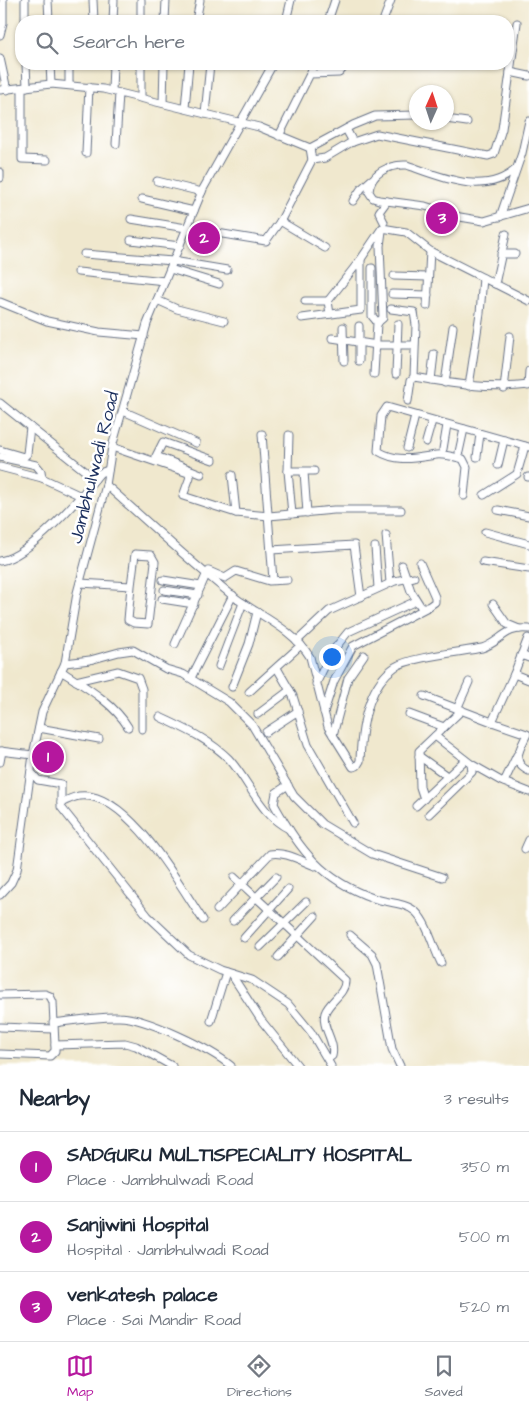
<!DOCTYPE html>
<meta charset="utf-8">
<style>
body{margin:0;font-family:"Architects Daughter",sans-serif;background:#f2f2f3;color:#1f2937}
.compass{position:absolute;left:409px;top:85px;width:45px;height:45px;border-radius:50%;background:#fff;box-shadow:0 1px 4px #0004;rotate:3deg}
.you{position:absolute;left:331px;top:656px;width:18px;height:18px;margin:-12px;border:4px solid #fff;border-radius:50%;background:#1a73e8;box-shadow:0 0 0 8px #1a73e833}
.badge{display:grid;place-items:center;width:32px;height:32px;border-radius:50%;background:#b5179e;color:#fff;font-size:16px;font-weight:700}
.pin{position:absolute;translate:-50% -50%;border:2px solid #fff;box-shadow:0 1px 5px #0006}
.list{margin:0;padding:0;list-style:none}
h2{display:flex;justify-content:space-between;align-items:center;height:65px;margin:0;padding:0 20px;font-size:21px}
h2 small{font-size:16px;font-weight:400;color:#747a83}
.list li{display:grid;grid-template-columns:32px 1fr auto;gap:15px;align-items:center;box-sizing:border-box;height:70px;padding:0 20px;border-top:1px solid #e0e1e3}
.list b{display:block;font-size:19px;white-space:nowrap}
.list p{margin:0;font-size:16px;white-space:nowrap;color:#747a83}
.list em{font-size:16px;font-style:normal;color:#747a83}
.icon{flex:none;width:28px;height:28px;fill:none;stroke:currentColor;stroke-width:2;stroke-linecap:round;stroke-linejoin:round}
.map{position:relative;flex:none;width:529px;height:1066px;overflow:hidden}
.search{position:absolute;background:#fff;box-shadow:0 1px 4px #0004;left:15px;right:15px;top:15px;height:55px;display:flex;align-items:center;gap:12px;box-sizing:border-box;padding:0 18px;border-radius:20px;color:#747a83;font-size:19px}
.sheet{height:275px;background:#fff}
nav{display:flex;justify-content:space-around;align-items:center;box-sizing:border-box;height:70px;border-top:1px solid #e0e1e3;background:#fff;font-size:14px;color:#747a83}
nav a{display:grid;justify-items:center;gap:2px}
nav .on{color:#b5179e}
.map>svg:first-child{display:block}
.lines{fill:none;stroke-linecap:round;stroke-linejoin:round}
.street-casing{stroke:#667085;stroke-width:9}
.street{stroke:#fff;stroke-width:7}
.labels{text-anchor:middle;stroke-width:5;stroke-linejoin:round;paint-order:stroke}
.street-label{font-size:19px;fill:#1b2f5e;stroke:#fff}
</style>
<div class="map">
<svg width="529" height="1066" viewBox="0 0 529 1066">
<rect width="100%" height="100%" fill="#fff"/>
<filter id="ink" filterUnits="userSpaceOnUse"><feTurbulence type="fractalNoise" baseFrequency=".02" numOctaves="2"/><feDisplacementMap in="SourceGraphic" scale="10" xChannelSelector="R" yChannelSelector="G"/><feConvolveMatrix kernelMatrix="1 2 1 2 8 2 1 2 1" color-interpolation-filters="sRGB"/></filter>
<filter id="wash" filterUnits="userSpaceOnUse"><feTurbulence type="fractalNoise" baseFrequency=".0096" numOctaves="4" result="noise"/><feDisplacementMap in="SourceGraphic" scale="20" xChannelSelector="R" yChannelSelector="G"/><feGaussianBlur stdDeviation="1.12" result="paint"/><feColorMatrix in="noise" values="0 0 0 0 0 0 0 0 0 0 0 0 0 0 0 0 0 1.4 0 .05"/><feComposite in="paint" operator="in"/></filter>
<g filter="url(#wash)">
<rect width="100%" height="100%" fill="#f0e8ce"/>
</g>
<g filter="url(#ink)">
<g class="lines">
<g class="street-casing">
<g id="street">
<polyline points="48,0 49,21"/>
<polyline points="93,0 94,21"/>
<polyline points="141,0 141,21"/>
<polyline points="25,21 25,0"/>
<polyline points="113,21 114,0"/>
<polyline points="165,21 166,0"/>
<polyline points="196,21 200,0"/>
<polyline points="286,21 291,0"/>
<polyline points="328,21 335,0"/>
<polyline points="383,21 391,0"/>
<polyline points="0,35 3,23 3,0"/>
<polyline points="0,58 7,90"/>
<polyline points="26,64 27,87"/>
<polyline points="50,64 51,84"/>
<polyline points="141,64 141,98"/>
<polyline points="510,72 529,76"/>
<polyline points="310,74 314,64"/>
<polyline points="69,85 69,64"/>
<polyline points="22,89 22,159 47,160"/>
<polyline points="0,90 51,84 103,89 259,127 310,148 353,125 375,116 416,115"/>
<polyline points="112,91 113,64"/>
<polyline points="163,103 164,64"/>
<polyline points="185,108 189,64"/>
<polyline points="205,114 210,64"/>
<polyline points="446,119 467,122"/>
<polyline points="346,129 353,142"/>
<polyline points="279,136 310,74 339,73 347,64"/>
<polyline points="116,144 119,93"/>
<polyline points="86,153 89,87"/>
<polyline points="312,160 325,158 350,143 377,134 488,156 494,154 502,129 517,23"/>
<path d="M516 169C485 197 441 177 407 165 389 164 370 173 369 192L373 198 379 200 425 206 460 217 484 221 529 208"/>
<polyline points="0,172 0,178"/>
<polyline points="157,181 202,192"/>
<polyline points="142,199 194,211"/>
<polyline points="353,201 361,189 371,180"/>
<polyline points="500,217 522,153 529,121"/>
<polyline points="131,219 266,241 281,220 312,160 310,148"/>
<polyline points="280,221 325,248"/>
<polyline points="384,222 379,212 387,201"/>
<polyline points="131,240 180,246"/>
<polyline points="84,254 173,261 227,270"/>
<polyline points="501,254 515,254"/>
<polyline points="372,268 372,316 378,323"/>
<polyline points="170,269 219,284"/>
<polyline points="78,272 165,281"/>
<polyline points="394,276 428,277"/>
<polyline points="495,284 506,234"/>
<polyline points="392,294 428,295"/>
<polyline points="157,300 177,309 224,321"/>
<polyline points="305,301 328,301"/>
<polyline points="0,302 47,321 99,332 144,336"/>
<polyline points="427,306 430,251"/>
<path d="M391 309 414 312 416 325 414 377C453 384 490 390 529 385"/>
<polyline points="330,314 328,301 361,259 382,228 406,232 430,251 529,301"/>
<polyline points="302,318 361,310 361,260"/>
<polyline points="359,326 359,361"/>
<polyline points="343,327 344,361"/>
<polyline points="332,338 377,345 414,345"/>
<polyline points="374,374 377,323 383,318 380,246 382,231"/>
<polyline points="396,374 398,324"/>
<polyline points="431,380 434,354"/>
<polyline points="445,383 453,327"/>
<polyline points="469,386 480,313 483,278"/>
<polyline points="528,386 529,371"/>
<polyline points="504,389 510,336"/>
<polyline points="408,401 411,380 414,377"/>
<polyline points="0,403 95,479"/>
<polyline points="123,411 196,443"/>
<polyline points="262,434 273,580"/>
<polyline points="289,435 288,471 314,471"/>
<polyline points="426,442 432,421"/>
<polyline points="112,447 188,473 190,477 183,496 236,513 269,516 334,510 401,510"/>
<polyline points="407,448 415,416"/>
<polyline points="443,449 447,425"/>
<polyline points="0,450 24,457 27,454 30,427"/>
<polyline points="459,452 464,429"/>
<polyline points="0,457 36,465 41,471 42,478"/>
<polyline points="477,457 480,434"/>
<polyline points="498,465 504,440"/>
<polyline points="0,467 42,478 81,496"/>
<polyline points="288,471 292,514"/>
<polyline points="304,472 307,513"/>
<polyline points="201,474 156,456 163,442 213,460"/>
<polyline points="232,475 236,513"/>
<polyline points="528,477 529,477"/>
<path d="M106 485C148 522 189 561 233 596 259 616 292 628 310 657L328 727 353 767 357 766 360 761C361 729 367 686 395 667 410 657 462 652 482 648 501 642 505 626 529 629"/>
<polyline points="484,495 517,474 525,446"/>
<path d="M464 496 467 467 463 459C454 457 445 454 436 455 415 458 398 463 378 451L381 416 387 407 529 447"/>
<polyline points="498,510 529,516"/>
<polyline points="485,532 529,544"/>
<polyline points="386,535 390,583"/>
<polyline points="375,547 378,588"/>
<polyline points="271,550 354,545 361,597"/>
<path d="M0 561C29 557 81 497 100 473L108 470"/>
<polyline points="483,562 529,569"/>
<polyline points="402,565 411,591 421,607 428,607 435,602 435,597 420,563"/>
<polyline points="209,571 225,578 236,571 269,581 287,580"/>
<polyline points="163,580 201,586"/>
<polyline points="80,583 131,586 135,554 151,555 155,562 148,624 134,623 128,620 131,586"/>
<polyline points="164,590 198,595"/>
<polyline points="162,599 194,604"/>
<polyline points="493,604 507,624 519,629"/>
<polyline points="297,641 329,611 395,581 414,577"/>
<polyline points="175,644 207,573"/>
<polyline points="521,655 529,658"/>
<polyline points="65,663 90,660 119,652 133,650 166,669 183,674 229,702 252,725 294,796 322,824 372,854 442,877"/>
<polyline points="219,666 243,603"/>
<polyline points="277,668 293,696 308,745 353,823"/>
<path d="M61 671C84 686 114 703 128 727"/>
<polyline points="514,674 528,638"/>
<polyline points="191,678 233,595"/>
<path d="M529 680 514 674 492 722 527 734C520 749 510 763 529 771"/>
<polyline points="76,681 118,671 138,678 142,689 142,729"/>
<polyline points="316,684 331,653 348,632 416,601"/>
<polyline points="232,687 249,644 257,612"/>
<polyline points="249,692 301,645"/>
<polyline points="424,696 492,722"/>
<polyline points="457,709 469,682"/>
<polyline points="324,712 334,681 353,646 428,607"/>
<polyline points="258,714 290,690"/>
<polyline points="409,714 444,727"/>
<path d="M160 717C185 729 209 739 229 759 250 782 260 815 289 829"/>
<polyline points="39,728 99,739"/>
<polyline points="266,732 298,711"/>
<polyline points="333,735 348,678 364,655"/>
<polyline points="0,751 33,755"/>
<polyline points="419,756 447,776"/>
<polyline points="0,762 2,751"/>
<polyline points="471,764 501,781 529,792"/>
<polyline points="31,772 38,780 61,784 61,807 148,916 189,955 220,970 252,980 288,1004 311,1032 331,1066"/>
<polyline points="504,782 517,755"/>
<path d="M288 785 276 793 274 804C299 849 322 880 373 898 386 903 405 902 416 912 428 924 433 947 441 963"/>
<polyline points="424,799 420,787 419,751 462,710"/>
<path d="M61 803C67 800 73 797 79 796 127 789 180 886 203 920"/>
<polyline points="416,806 465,760"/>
<polyline points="429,814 472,772 471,764 435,736"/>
<polyline points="525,849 529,840"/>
<path d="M234 877 345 980C346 994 329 1001 325 1013 321 1028 336 1041 332 1056L328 1059"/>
<polyline points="0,895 11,883 17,870 33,755 42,712 65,663 77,593 106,485 112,447 147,324 203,189 273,64"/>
<path d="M217 910 270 854C285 851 301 861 315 866"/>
<polyline points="233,921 276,877"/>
<polyline points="350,935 372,954 377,964 392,1049 400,1066"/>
<polyline points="244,938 288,889"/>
<polyline points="260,947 306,902"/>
<polyline points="278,957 315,916"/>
<polyline points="231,974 261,1020 298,1066"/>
<polyline points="0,995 45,994 50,996 53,1002 55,1045 55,1051 50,1056 0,1054"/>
<polyline points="211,1021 226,972"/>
<path d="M53 1023C74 1021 97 1016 119 1017 145 1017 211 1049 231 1066"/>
<polyline points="0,1027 53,1029"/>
<polyline points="55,1045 125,1043 136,1046 172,1066"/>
</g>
</g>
<use href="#street" class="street"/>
</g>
</g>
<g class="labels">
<g class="street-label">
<text transform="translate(93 467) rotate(-76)" y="7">Jambhulwadi Road</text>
</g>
</g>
</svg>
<svg class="compass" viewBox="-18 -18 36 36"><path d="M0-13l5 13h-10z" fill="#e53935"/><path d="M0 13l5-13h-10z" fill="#747a83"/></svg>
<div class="you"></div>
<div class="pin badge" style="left:48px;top:757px">1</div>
<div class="pin badge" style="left:204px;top:238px">2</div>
<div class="pin badge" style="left:442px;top:218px">3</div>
<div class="search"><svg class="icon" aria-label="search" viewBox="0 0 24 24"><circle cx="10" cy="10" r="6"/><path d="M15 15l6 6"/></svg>Search here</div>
</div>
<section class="sheet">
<h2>Nearby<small>3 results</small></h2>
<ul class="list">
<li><span class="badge">1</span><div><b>SADGURU MULTISPECIALITY HOSPITAL</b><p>Place · Jambhulwadi Road</p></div><em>350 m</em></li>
<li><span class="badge">2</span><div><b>Sanjiwini Hospital</b><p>Hospital · Jambhulwadi Road</p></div><em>500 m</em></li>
<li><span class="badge">3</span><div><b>venkatesh palace</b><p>Place · Sai Mandir Road</p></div><em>520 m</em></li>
</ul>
</section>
<nav>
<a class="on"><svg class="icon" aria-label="map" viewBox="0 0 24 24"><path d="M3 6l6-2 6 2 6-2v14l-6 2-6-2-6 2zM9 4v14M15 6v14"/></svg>Map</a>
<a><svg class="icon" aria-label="directions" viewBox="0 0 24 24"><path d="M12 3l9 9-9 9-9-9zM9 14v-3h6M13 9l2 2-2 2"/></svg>Directions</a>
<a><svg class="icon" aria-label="saved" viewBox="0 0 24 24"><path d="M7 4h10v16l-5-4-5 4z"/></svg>Saved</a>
</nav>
